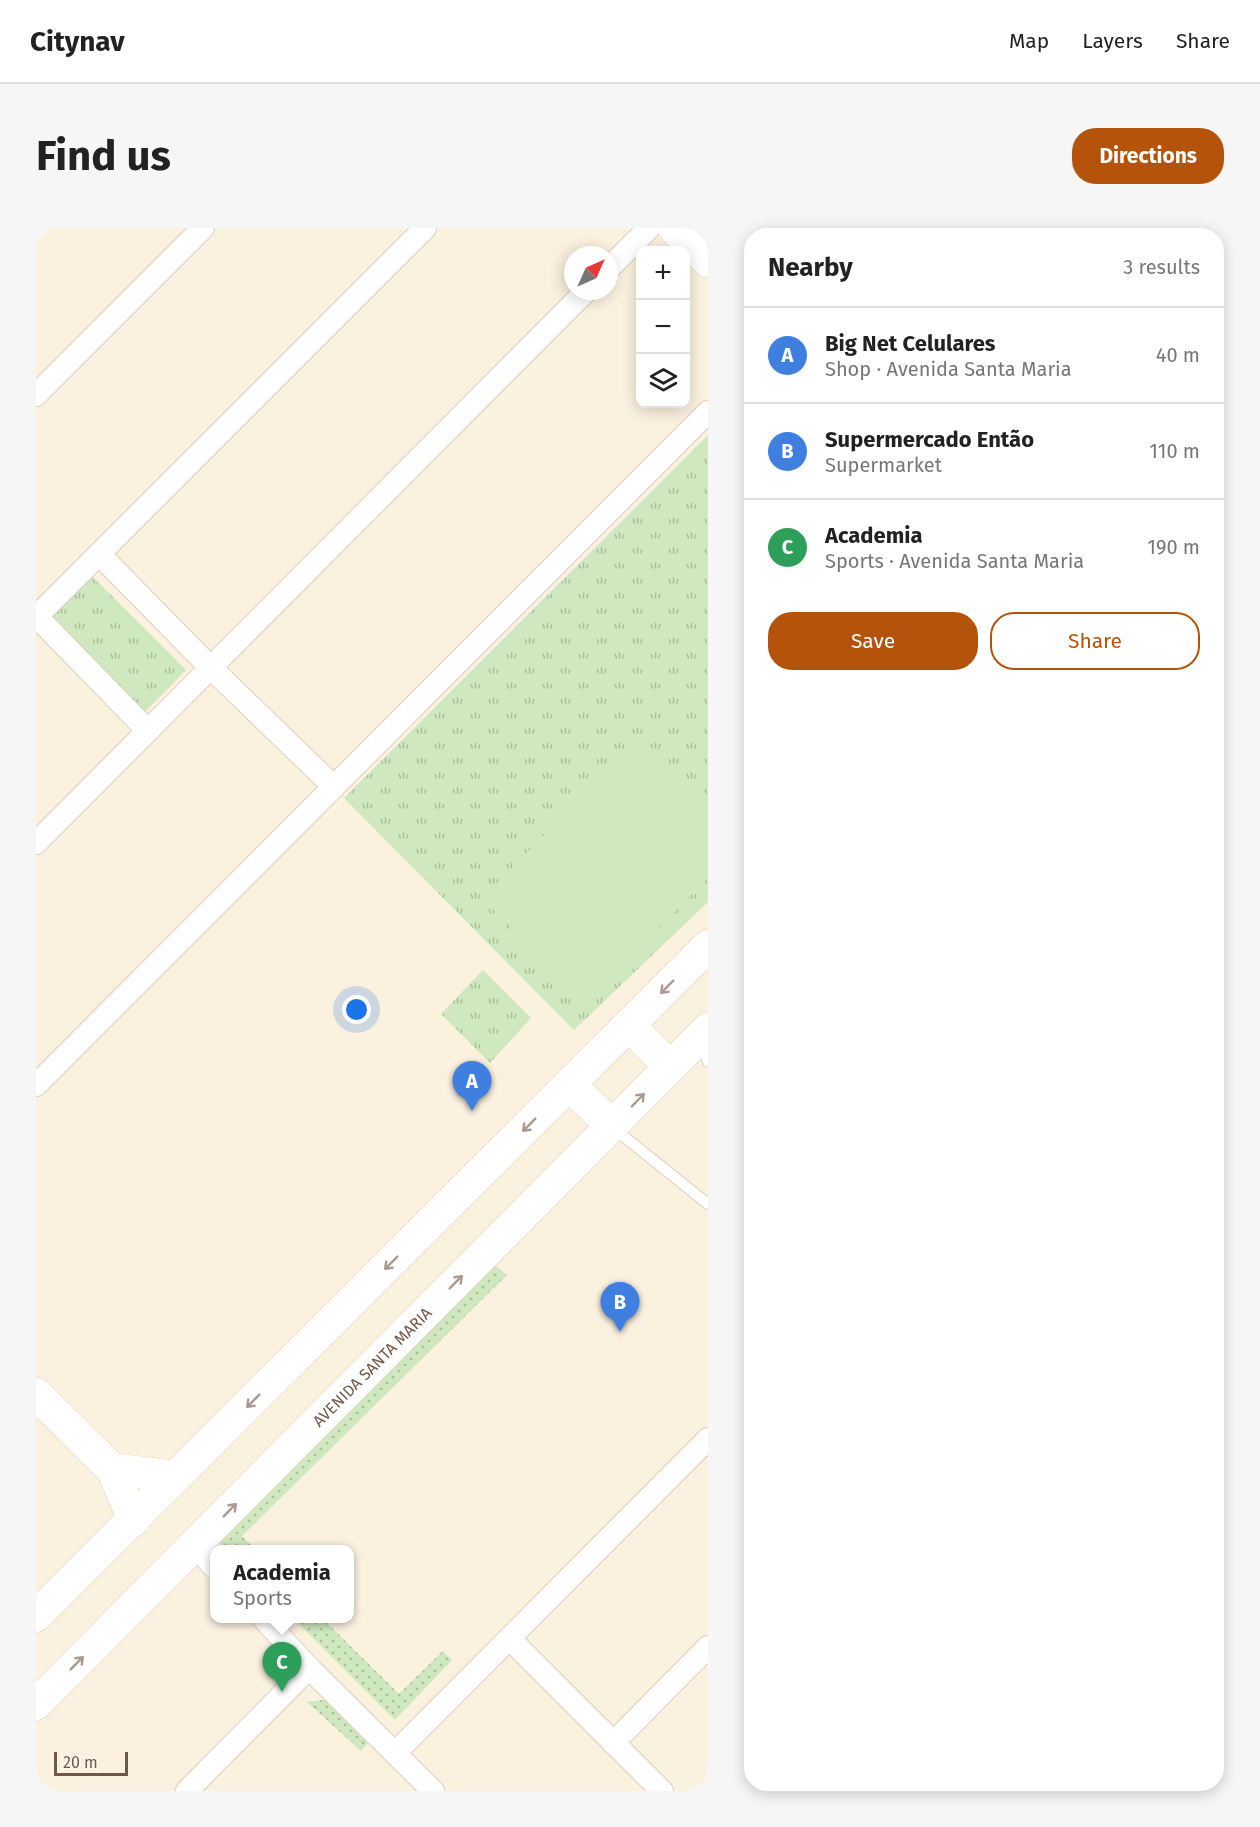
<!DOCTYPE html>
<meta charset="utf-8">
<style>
body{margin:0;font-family:"Fira Sans",sans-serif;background:#f6f6f6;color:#222}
.controls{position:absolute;right:18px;top:18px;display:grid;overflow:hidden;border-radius:12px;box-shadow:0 3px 15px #0003}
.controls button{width:54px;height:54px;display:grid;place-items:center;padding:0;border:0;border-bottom:2px solid #e0e0e0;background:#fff;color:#222;font:30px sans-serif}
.compass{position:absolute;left:528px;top:18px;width:54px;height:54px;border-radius:50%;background:#fff;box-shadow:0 3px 15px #0003;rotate:45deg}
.scale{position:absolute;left:18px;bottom:15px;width:74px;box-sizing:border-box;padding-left:6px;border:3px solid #715748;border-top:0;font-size:16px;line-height:21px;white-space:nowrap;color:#715748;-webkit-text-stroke:4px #fff5e5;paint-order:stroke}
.you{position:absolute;left:321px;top:782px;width:21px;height:21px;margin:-15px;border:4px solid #fff;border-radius:50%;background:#1a73e8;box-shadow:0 0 0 9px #1a73e833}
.badge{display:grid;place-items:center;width:39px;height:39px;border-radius:50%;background:#b45309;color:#fff;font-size:20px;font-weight:700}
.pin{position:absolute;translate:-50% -50px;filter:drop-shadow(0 2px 3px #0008)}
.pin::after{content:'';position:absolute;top:32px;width:21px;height:18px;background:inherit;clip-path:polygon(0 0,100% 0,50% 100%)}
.popup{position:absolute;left:174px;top:1317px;width:144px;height:78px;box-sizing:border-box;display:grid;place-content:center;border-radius:12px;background:#fff;filter:drop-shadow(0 2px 4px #0005);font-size:20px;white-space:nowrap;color:#767676}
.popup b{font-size:22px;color:#222}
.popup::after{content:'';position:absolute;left:50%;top:100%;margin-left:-12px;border:12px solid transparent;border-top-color:#fff}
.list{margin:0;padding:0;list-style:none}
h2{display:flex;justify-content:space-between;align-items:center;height:78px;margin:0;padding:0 24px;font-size:26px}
h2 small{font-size:20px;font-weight:400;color:#767676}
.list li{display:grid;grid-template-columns:39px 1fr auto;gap:18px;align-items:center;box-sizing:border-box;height:96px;padding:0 24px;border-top:2px solid #e0e0e0}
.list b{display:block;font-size:22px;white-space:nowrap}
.list p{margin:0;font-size:20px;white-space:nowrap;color:#767676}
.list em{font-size:20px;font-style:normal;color:#767676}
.actions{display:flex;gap:12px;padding:18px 24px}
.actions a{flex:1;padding:14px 0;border:2px solid #b45309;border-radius:24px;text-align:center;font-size:21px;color:#b45309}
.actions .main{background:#b45309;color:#fff}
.icon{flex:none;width:33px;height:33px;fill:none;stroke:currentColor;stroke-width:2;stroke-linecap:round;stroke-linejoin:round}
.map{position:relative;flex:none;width:672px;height:1563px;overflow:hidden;border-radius:24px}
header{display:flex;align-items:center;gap:36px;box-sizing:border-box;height:84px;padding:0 30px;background:#fff;border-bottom:2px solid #e0e0e0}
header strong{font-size:28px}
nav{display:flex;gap:33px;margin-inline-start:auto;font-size:21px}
.intro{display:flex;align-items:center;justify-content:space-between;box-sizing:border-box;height:144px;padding:0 36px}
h1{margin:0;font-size:42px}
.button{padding:15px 27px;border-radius:24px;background:#b45309;color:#fff;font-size:21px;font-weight:700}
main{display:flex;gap:36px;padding:0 36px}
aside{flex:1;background:#fff;border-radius:24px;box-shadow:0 3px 15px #0003}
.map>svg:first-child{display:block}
.grass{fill:url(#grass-dots)}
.park{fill:url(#park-tufts)}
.pitch{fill:#cfe8bf}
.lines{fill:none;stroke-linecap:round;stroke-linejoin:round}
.lane-casing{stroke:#dfcdbc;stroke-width:12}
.street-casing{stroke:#dfcdbc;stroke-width:24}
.secondary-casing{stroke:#e4ceba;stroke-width:33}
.lane{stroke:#fff;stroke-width:10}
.street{stroke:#fff;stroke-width:22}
.secondary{stroke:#fff;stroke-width:32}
.oneway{stroke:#aa9a91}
.labels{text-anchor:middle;stroke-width:4.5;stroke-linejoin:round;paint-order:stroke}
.street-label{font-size:16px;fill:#715748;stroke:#fff5e5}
</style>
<header>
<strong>Citynav</strong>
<nav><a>Map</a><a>Layers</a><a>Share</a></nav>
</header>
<div class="intro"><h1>Find us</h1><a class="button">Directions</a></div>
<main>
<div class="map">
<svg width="672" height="1563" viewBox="0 0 672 1563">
<defs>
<pattern id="grass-dots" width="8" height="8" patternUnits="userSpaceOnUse" patternTransform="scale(1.5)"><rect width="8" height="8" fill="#cfe8bf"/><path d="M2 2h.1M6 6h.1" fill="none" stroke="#acbf9d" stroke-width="1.8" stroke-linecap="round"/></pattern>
<pattern id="park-tufts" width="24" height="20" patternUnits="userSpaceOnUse" patternTransform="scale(1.5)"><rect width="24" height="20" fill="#cfe8bf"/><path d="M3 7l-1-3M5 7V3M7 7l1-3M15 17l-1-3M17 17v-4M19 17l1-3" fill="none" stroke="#acbf9d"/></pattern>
</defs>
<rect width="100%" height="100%" fill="#fbf1df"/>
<g class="grass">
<polygon points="454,1033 471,1047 206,1308 219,1321 189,1321 176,1308"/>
<polygon points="258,1391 287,1391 363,1466 407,1423 416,1432 359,1492"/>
<polygon points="295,1471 334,1513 325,1523 271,1474"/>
</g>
<g class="park">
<polygon points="672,207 672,674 538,802 308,570"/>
<polygon points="54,346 150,442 109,484 14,388"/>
<polygon points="447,742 495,790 454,835 405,786"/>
</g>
<polygon class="pitch" points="605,509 672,577 672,650 547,775 446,670"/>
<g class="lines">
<g class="lane-casing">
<g id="lane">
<polyline points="665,814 672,834"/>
<polyline points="576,899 672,976"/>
</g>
</g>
<g class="street-casing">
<g id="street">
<polyline points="573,40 613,0"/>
<polyline points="0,167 167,0"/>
<polyline points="63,326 175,440 298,559"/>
<polyline points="0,388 112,503"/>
<polyline points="0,389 389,0"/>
<polyline points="0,615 550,63"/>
<polyline points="0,857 672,184"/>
<polyline points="158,1317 178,1339"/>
<polyline points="227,1390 273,1440 397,1563"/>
<polyline points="473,1410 626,1563"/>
<polyline points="577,1515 672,1419"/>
<polyline points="359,1525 672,1211"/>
<polyline points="151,1563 273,1440"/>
</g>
</g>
<g class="secondary-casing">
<g id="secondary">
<polyline points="638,0 672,33"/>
<polyline points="593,797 634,839"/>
<polyline points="533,856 576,898"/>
<polyline points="0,1166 76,1241 98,1292"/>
<polyline points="76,1241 140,1249"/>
<polyline points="0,1388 672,718"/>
<path id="s1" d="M0 1476 672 801"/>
</g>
</g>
<use href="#lane" class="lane"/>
<use href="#street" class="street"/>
<use href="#secondary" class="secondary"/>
</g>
<defs><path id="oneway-shaft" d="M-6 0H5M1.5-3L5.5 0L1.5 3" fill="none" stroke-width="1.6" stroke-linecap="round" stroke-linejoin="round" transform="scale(1.5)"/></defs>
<g class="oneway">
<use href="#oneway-shaft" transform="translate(631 759) rotate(135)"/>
<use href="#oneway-shaft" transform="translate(602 872) rotate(-46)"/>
<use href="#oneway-shaft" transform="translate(493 897) rotate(135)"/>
<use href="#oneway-shaft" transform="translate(355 1035) rotate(135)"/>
<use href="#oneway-shaft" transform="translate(420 1054) rotate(-45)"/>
<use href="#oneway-shaft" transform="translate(217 1173) rotate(135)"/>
<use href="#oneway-shaft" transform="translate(194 1282) rotate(-45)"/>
<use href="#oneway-shaft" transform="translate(41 1435) rotate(-45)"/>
</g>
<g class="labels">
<g class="street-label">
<text dy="6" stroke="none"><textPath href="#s1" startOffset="476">AVENIDA SANTA MARIA</textPath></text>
</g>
</g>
</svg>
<div class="controls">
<button>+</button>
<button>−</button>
<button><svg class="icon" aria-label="layers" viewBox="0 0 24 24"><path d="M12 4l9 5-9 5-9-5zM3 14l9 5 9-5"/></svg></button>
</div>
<svg class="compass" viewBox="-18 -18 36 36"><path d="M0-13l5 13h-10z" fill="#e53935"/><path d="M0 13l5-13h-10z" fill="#767676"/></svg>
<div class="scale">20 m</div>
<div class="you"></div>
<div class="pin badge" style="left:436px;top:883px;background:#3f7fe0">A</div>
<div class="pin badge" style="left:584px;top:1104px;background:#3f7fe0">B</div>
<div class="pin badge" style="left:246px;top:1464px;background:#2e9e5b">C</div>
<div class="popup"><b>Academia</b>Sports</div>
</div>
<aside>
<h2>Nearby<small>3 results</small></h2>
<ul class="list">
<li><span class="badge" style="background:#3f7fe0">A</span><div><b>Big Net Celulares</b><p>Shop · Avenida Santa Maria</p></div><em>40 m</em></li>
<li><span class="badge" style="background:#3f7fe0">B</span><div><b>Supermercado Então</b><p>Supermarket</p></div><em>110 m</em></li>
<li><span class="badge" style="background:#2e9e5b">C</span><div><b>Academia</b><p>Sports · Avenida Santa Maria</p></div><em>190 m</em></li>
</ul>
<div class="actions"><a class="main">Save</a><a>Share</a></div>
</aside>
</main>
